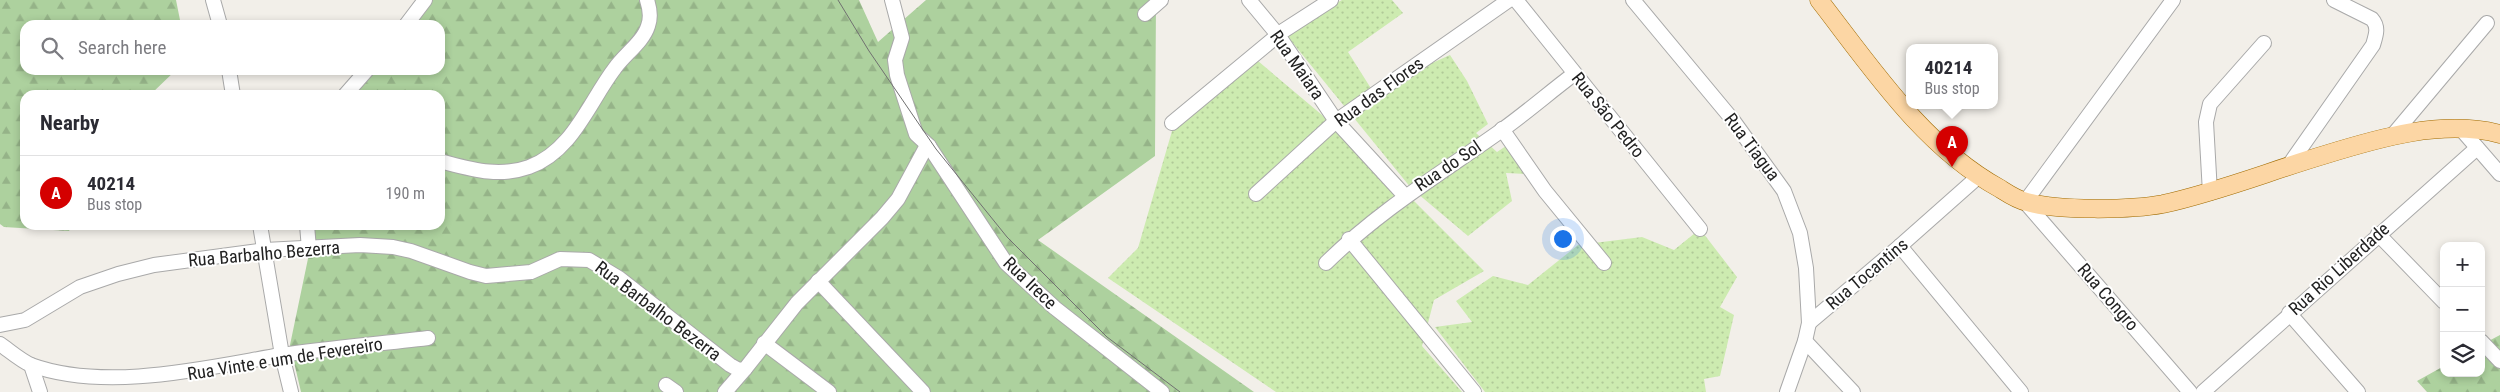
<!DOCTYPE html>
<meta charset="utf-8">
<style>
body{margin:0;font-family:"Roboto Condensed",sans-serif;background:#f7f7f7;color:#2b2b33}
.controls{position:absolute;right:15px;bottom:15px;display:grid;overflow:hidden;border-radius:10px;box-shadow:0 2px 8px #0003}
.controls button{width:45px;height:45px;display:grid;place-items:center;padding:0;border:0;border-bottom:1px solid #e1e1e2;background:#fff;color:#2b2b33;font:25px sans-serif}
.you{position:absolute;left:1562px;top:238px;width:18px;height:18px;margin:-12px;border:4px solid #fff;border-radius:50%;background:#1a73e8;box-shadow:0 0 0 8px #1a73e833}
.badge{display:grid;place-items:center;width:32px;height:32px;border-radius:50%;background:#d40000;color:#fff;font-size:16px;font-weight:700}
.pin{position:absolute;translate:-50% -41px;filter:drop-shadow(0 1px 2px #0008)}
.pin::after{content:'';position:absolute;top:26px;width:18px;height:15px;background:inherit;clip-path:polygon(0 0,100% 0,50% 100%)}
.popup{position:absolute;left:1906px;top:44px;width:92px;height:65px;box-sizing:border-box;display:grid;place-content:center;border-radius:10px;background:#fff;filter:drop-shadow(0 1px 4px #0005);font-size:16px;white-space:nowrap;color:#7c7c81}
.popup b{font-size:19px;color:#2b2b33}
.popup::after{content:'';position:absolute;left:50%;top:100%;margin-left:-10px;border:10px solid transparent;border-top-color:#fff}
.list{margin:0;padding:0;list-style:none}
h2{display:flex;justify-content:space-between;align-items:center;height:65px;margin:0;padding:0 20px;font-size:21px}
h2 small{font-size:16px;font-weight:400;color:#7c7c81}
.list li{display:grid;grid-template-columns:32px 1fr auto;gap:15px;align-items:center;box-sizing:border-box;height:75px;padding:0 20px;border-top:1px solid #e1e1e2}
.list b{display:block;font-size:19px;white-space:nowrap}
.list p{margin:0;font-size:16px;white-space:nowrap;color:#7c7c81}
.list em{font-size:16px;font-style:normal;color:#7c7c81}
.icon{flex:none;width:28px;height:28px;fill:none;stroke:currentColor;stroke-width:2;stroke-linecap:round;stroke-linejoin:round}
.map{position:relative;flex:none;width:2500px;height:392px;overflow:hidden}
.search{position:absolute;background:#fff;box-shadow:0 2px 8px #0003;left:20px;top:20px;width:425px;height:55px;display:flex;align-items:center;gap:12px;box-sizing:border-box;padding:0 18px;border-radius:15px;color:#7c7c81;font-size:19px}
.panel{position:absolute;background:#fff;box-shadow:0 2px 8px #0003;left:20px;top:90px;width:425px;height:140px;border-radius:15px}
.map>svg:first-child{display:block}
.grass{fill:url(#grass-dots)}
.forest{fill:url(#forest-firs)}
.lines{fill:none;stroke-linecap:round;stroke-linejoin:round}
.minor-casing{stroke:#a9a9a9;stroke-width:16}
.major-casing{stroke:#a06b00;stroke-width:19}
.minor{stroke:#fff;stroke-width:14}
.major{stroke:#fcd6a4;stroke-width:18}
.tram{stroke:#707070;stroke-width:1}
.labels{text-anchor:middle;stroke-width:4;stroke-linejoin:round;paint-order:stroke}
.street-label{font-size:18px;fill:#222;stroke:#fff}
</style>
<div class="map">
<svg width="2500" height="392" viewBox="0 0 2500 392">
<defs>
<pattern id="grass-dots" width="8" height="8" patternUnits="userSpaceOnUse" patternTransform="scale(1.25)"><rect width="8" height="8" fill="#cdebb0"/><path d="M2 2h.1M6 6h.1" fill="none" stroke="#b0c997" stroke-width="1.8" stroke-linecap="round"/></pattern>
<pattern id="forest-firs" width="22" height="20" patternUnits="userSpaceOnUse" patternTransform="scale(1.25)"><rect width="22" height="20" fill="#add19e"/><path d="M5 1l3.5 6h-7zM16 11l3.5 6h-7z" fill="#95b388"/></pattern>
</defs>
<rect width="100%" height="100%" fill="#f2efe9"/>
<g class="grass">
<polygon points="1342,0 1392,0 1403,13 1348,52 1372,90 1450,55 1467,81 1488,124 1476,133 1497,152 1512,142 1526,174 1506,173 1512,201 1468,236 1411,188 1283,31"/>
<polygon points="1252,56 1360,147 1484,271 1434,300 1422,346 1462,392 1276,392 1108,278 1138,248 1172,131"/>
<polygon points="1700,229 1737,277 1720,307 1734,315 1720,376 1704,379 1706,392 1485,392 1435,327 1472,322 1456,301 1493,276 1528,285 1578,245 1642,237 1674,250"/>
</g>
<g class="forest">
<polygon points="0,0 176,0 181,25 25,25 25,70 176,70 150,95 25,95 25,225 72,225 69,231 4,227 0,224"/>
<polygon points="418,0 859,0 878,42 926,0 1156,0 1155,156 1038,240 1254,392 301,392 290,345 315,225 440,225 440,95 353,95 370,70 440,70 440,25 401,25"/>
<polygon points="2500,335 2500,392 2427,392 2417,381 2444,366 2444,373 2481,373 2481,345"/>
</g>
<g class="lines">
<g class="minor-casing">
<g id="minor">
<polyline points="213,0 220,25"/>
<polyline points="892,0 902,38 895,60 897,75 916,134 929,146 1006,263 1055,308 1162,392"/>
<polyline points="1249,0 1278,35 1336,121 1405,196"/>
<polyline points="1516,0 1700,229"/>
<polyline points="1633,0 1732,119 1784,191 1800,233 1806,268 1809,323 1805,341 1787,392"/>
<polyline points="2173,0 2025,202 2190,392"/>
<polyline points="1145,14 1161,0"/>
<polyline points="406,25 425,0"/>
<polyline points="229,70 233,95"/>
<polyline points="345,95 367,70"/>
<polyline points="1172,123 1283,31 1331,0"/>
<polyline points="1502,129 1545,191 1604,263"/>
<polyline points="2461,129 2500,174"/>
<polyline points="2393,135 2487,23"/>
<path d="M440 161C471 169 498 178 529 167 573 151 589 102 615 68 625 54 643 42 648 26 651 18 650 9 647 0"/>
<path d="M2289 165 2373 45C2376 35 2379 27 2372 19L2334 0"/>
<polyline points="2210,193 2206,122 2210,104 2264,43"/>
<polyline points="1256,194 1336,121 1509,0"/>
<polyline points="260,225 282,355 291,392"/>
<polyline points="307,225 309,249"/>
<polyline points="2378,234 2444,302"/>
<polyline points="1349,239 1474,392"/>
<polyline points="1900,246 2021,392"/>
<path d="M1326 263C1380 210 1440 174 1502 130 1527 112 1550 92 1574 74"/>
<polyline points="818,281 923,392"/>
<polyline points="2289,313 2358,392"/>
<polyline points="1809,323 1900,246 1979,176"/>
<polyline points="0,325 25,320 80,287 118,274 154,265 265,250 360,245 393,247 411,251 470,272 486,276 531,272 560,259 589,260 619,278 730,365 739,370 745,369 797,303 882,218 898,199 925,149 929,146"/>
<polyline points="1805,341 1853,392"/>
<polyline points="2481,341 2500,361"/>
<polyline points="764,343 829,392"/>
<path d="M0 344C10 351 20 360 31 365 106 392 205 368 281 355 330 348 379 344 428 338"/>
<polyline points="31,365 40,392"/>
<polyline points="666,385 676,392"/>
<polyline points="725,392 745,369"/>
<polyline points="2203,392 2477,148"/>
</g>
</g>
<g class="major-casing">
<path id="major" d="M1819 0C1871 67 1923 146 1999 188 2007 193 2017 200 2027 202 2056 211 2132 210 2163 204 2218 192 2270 171 2324 155 2379 138 2442 119 2500 134"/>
</g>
<use href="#minor" class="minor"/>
<use href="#major" class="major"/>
<polyline class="tram" points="838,0 869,51 936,149 1007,237 1107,337 1180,392"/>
</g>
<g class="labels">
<g class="street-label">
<text transform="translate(1297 65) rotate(55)" y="6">Rua Maiara</text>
<text transform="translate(1379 92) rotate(-36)" y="6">Rua das Flores</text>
<text transform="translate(1608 115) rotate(51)" y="6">Rua São Pedro</text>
<text transform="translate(1752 147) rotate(53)" y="6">Rua Tiagua</text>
<text transform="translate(1448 166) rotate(-34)" y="6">Rua do Sol</text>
<text transform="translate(264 254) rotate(-5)" y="6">Rua Barbalho Bezerra</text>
<text transform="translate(2339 269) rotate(-42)" y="6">Rua Rio Liberdade</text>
<text transform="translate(1867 274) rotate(-40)" y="6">Rua Tocantins</text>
<text transform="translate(1030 283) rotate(44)" y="6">Rua Irece</text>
<text transform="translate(2108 297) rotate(49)" y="6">Rua Congro</text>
<text transform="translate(658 311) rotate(37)" y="6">Rua Barbalho Bezerra</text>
<text transform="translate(285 359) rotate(-9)" y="6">Rua Vinte e um de Fevereiro</text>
</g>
</g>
</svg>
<div class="controls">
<button>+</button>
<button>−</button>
<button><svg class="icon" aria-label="layers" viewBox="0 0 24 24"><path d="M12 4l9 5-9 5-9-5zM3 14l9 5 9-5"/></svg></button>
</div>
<div class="you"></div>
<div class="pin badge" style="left:1952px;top:167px">A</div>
<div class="popup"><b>40214</b>Bus stop</div>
<div class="search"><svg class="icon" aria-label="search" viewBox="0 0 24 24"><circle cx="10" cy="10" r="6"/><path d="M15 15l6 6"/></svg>Search here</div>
<section class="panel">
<h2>Nearby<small></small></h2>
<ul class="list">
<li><span class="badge">A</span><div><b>40214</b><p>Bus stop</p></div><em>190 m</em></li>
</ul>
</section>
</div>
